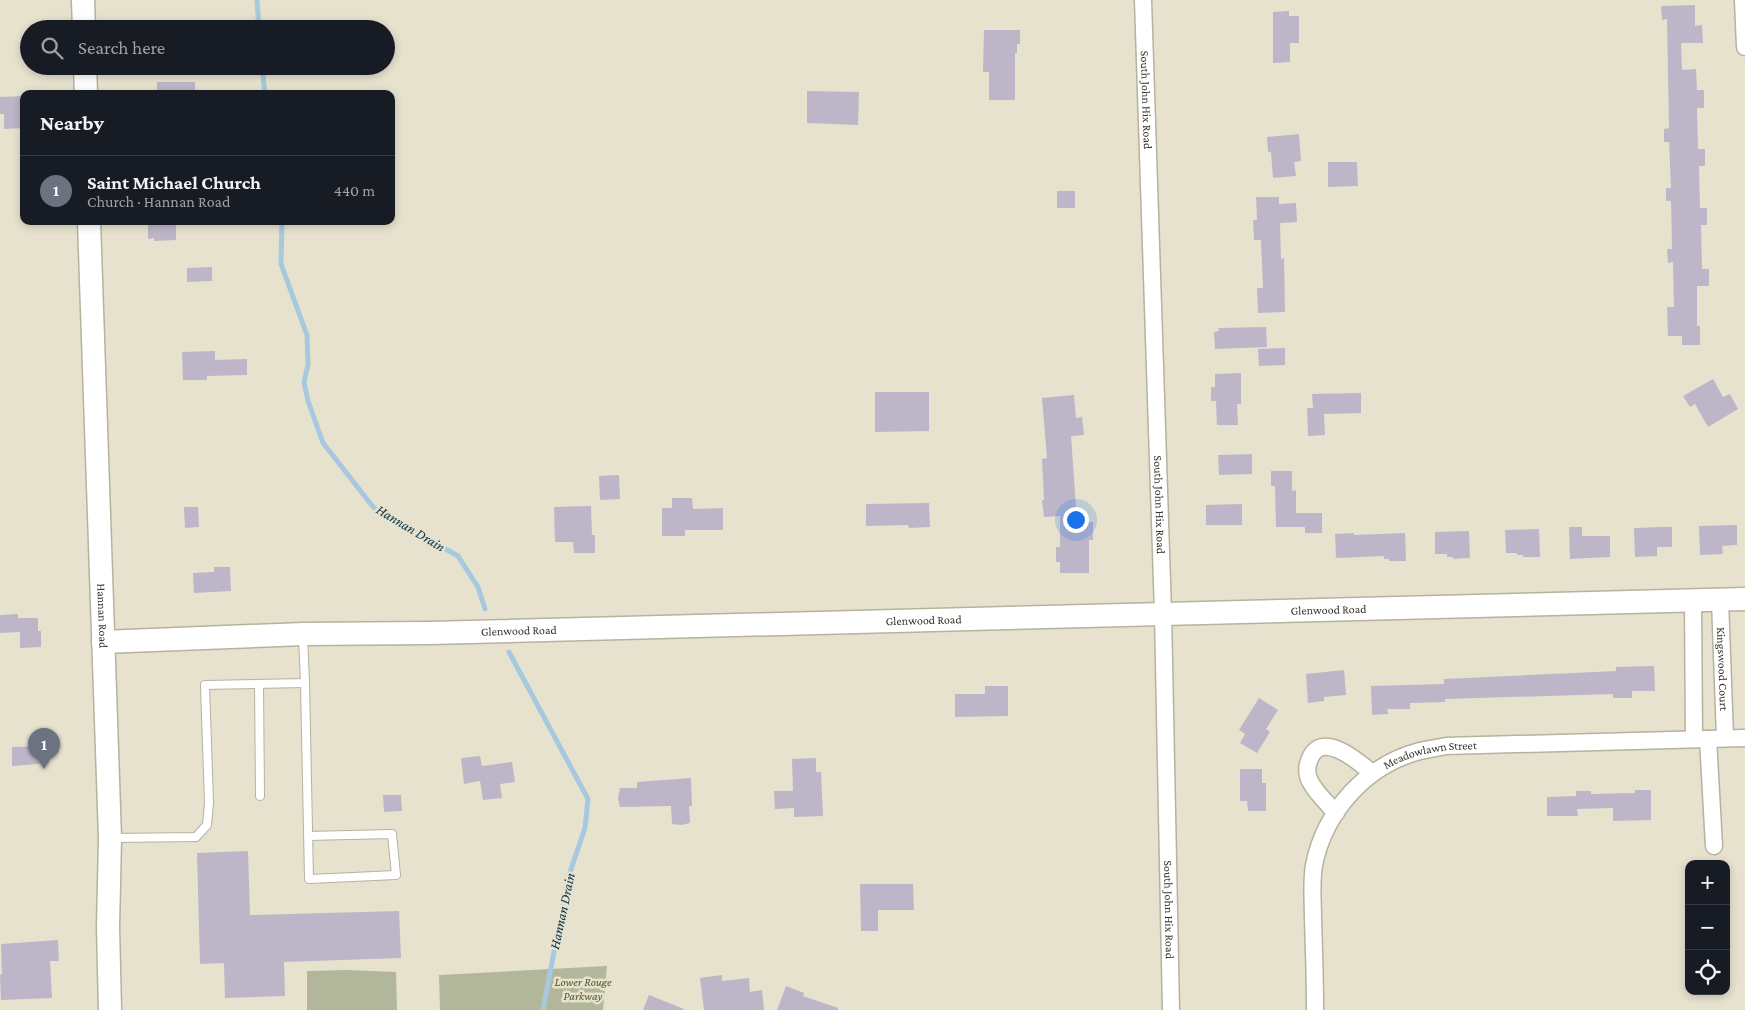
<!DOCTYPE html>
<meta charset="utf-8">
<style>
body{margin:0;font-family:"Crimson Pro",serif;background:#242831;color:#f1f3f6}
.controls{position:absolute;right:15px;bottom:15px;display:grid;overflow:hidden;border-radius:10px;box-shadow:0 2px 8px #0003}
.controls button{width:45px;height:45px;display:grid;place-items:center;padding:0;border:0;border-bottom:1px solid #363941;background:#171b24;color:#f1f3f6;font:25px sans-serif}
.you{position:absolute;left:1075px;top:519px;width:18px;height:18px;margin:-12px;border:4px solid #fff;border-radius:50%;background:#1a73e8;box-shadow:0 0 0 8px #1a73e833}
.badge{display:grid;place-items:center;width:32px;height:32px;border-radius:50%;background:#97b7c0;color:#fff;font-size:16px;font-weight:700}
.pin{position:absolute;translate:-50% -41px;filter:drop-shadow(0 1px 2px #0008)}
.pin::after{content:'';position:absolute;top:26px;width:18px;height:15px;background:inherit;clip-path:polygon(0 0,100% 0,50% 100%)}
.list{margin:0;padding:0;list-style:none}
h2{display:flex;justify-content:space-between;align-items:center;height:65px;margin:0;padding:0 20px;font-size:21px}
h2 small{font-size:16px;font-weight:400;color:#9ea1a6}
.list li{display:grid;grid-template-columns:32px 1fr auto;gap:15px;align-items:center;box-sizing:border-box;height:70px;padding:0 20px;border-top:1px solid #363941}
.list b{display:block;font-size:19px;white-space:nowrap}
.list p{margin:0;font-size:16px;white-space:nowrap;color:#9ea1a6}
.list em{font-size:16px;font-style:normal;color:#9ea1a6}
.icon{flex:none;width:28px;height:28px;fill:none;stroke:currentColor;stroke-width:2;stroke-linecap:round;stroke-linejoin:round}
.map{position:relative;flex:none;width:1745px;height:1010px;overflow:hidden}
.search{position:absolute;background:#171b24;box-shadow:0 2px 8px #0003;left:20px;top:20px;width:375px;height:55px;display:flex;align-items:center;gap:12px;box-sizing:border-box;padding:0 18px;border-radius:28px;color:#9ea1a6;font-size:19px}
.panel{position:absolute;background:#171b24;box-shadow:0 2px 8px #0003;left:20px;top:90px;width:375px;height:135px;border-radius:10px}
.map>svg:first-child{display:block}
.green{fill:#b2b79b}
.lines{fill:none;stroke-linecap:round;stroke-linejoin:round}
.stream{stroke:#a6c9df;stroke-width:5}
.building{fill:#bcb6c8}
.lane-casing{stroke:#b6b29f;stroke-width:10}
.street-casing{stroke:#b6b29f;stroke-width:19}
.secondary-casing{stroke:#b6b29f;stroke-width:25}
.lane{stroke:#fff;stroke-width:8}
.street{stroke:#fff;stroke-width:16}
.secondary{stroke:#fff;stroke-width:22}
.labels{text-anchor:middle;stroke-width:5;stroke-linejoin:round;paint-order:stroke}
.street-label{font-size:12px;fill:#36342c;stroke:#e7e2ce}
.park-label{font-size:12px;font-style:italic;fill:#50561f;stroke:#e7e2ce}
.water-label{font-size:14px;font-style:italic;fill:#03334a;stroke:#e7e2ce}
</style>
<div class="map">
<svg width="1745" height="1010" viewBox="0 0 1745 1010">
<rect width="100%" height="100%" fill="#e7e2ce"/>
<g class="green">
<polygon points="607,966 603,1010 440,1010 439,975"/>
<polygon points="346,970 396,972 397,1010 307,1010 307,971"/>
</g>
<g class="lines">
<g class="stream">
<polyline points="257,0 259,29"/>
<polyline points="262,66 265,94"/>
<polyline points="282,221 281,264 307,335 308,365 304,382 308,401 323,443 374,508 458,556 478,587 485,609"/>
<polyline points="509,652 588,799 585,828 568,878 543,1010"/>
</g>
</g>
<g class="building">
<polygon points="1695,5 1695,26 1702,25 1703,43 1681,43 1682,70 1696,69 1697,90 1704,90 1704,108 1697,108 1698,149 1705,149 1705,166 1699,166 1700,208 1707,208 1707,225 1701,225 1702,269 1709,269 1709,286 1697,286 1697,326 1700,326 1700,345 1682,345 1682,336 1668,336 1667,307 1674,307 1673,262 1668,263 1667,249 1672,249 1671,201 1666,201 1666,188 1671,188 1669,142 1664,142 1664,129 1669,128 1667,19 1662,20 1661,6"/>
<polygon points="1289,11 1289,16 1299,16 1299,43 1290,43 1290,62 1273,63 1273,12"/>
<polygon points="984,30 1020,30 1020,44 1017,44 1017,53 1015,53 1015,100 989,100 989,72 983,72"/>
<rect x="157" y="82" width="38" height="12"/>
<polygon points="807,91 859,92 858,125 807,123"/>
<polygon points="24,96 24,128 4,129 4,114 0,114 0,97"/>
<polygon points="1299,134 1301,161 1294,162 1296,176 1273,178 1271,152 1268,152 1267,137"/>
<polygon points="1328,162 1357,162 1358,186 1328,187"/>
<rect x="1057" y="191" width="18" height="17"/>
<polygon points="1256,197 1279,197 1279,204 1296,203 1297,222 1280,223 1281,259 1284,258 1285,312 1258,313 1257,288 1263,288 1261,240 1254,240 1253,220 1257,220"/>
<polygon points="153,221 176,221 176,240 154,241 154,238 148,239 148,224 153,224"/>
<polygon points="212,267 212,281 187,282 187,268"/>
<polygon points="1266,327 1267,347 1215,349 1214,332 1219,331 1218,328"/>
<polygon points="1285,348 1285,365 1259,366 1258,349"/>
<polygon points="215,351 215,360 247,359 247,375 207,376 207,380 183,380 182,352"/>
<polygon points="1241,373 1241,404 1237,404 1238,425 1217,425 1216,401 1211,401 1211,387 1215,387 1215,374"/>
<polygon points="1713,379 1723,397 1730,394 1738,409 1708,427 1695,404 1690,407 1683,396"/>
<polygon points="875,392 929,392 929,431 875,432"/>
<polygon points="1361,393 1361,413 1324,414 1325,435 1308,436 1307,408 1313,408 1312,394"/>
<polygon points="1074,395 1076,418 1082,417 1084,435 1071,436 1077,522 1093,522 1093,540 1089,540 1089,573 1060,573 1060,562 1056,562 1056,547 1060,547 1060,516 1044,517 1042,500 1044,500 1042,459 1047,458 1042,398"/>
<polygon points="1252,454 1252,474 1219,475 1218,455"/>
<polygon points="1271,471 1292,471 1292,491 1296,490 1296,513 1322,513 1322,533 1305,533 1305,527 1276,527 1275,486 1271,486"/>
<polygon points="619,475 620,499 600,500 599,476"/>
<polygon points="672,498 692,498 693,509 723,508 723,530 685,530 685,536 662,536 662,508 672,508"/>
<polygon points="929,503 930,527 909,528 908,525 866,526 866,504"/>
<polygon points="1242,504 1242,525 1206,525 1206,505"/>
<polygon points="591,506 592,535 595,535 595,553 574,553 573,542 555,542 554,507"/>
<polygon points="184,507 198,507 199,527 185,528"/>
<polygon points="1737,525 1737,545 1722,546 1723,554 1700,555 1699,526"/>
<polygon points="1569,527 1582,527 1582,536 1610,536 1610,557 1570,559"/>
<polygon points="1662,527 1672,527 1672,547 1657,547 1657,556 1635,557 1634,528"/>
<polygon points="1539,529 1540,557 1523,557 1523,555 1517,555 1517,553 1506,553 1505,530"/>
<polygon points="1469,531 1470,558 1453,559 1453,557 1447,557 1447,554 1435,554 1435,532"/>
<polygon points="1354,533 1354,535 1405,533 1406,561 1389,561 1389,559 1384,559 1384,556 1336,558 1335,534"/>
<polygon points="214,567 230,567 231,591 194,593 193,573 214,572"/>
<polygon points="18,614 18,618 38,618 38,631 41,631 41,647 20,648 20,632 0,633 0,615"/>
<polygon points="1654,666 1655,691 1632,691 1632,698 1613,698 1613,694 1445,699 1445,702 1410,703 1410,709 1387,709 1388,714 1372,715 1371,686 1444,684 1444,679 1616,671 1616,667"/>
<polygon points="1344,670 1346,695 1324,697 1324,701 1308,703 1306,674"/>
<polygon points="985,686 1008,686 1008,716 955,717 955,694 985,694"/>
<polygon points="1259,698 1278,710 1266,729 1270,732 1257,753 1240,743 1245,734 1239,730"/>
<polygon points="49,746 49,763 12,766 12,747"/>
<polygon points="480,756 482,766 512,762 515,782 500,784 502,798 483,800 480,781 464,784 461,758"/>
<polygon points="816,758 816,772 821,772 823,816 794,817 794,808 775,809 774,791 793,791 792,759"/>
<polygon points="1240,769 1262,769 1262,783 1266,783 1266,811 1248,811 1247,801 1240,801"/>
<polygon points="691,778 692,806 689,806 690,823 681,825 672,824 671,806 620,807 618,798 620,788 637,788 637,782"/>
<polygon points="1635,790 1651,790 1651,820 1613,821 1613,808 1577,809 1578,816 1547,816 1547,797 1576,796 1576,791 1591,791 1591,794 1635,793"/>
<polygon points="383,795 401,795 402,811 384,812"/>
<polygon points="248,851 250,915 399,911 401,958 284,962 285,996 225,998 224,963 200,964 197,853"/>
<polygon points="860,884 913,884 914,910 878,910 878,931 861,931"/>
<polygon points="58,940 59,961 50,961 52,998 1,1000 0,975 2,974 1,944"/>
<polygon points="722,975 722,981 749,978 750,992 762,990 764,1010 704,1010 700,978"/>
<polygon points="786,986 804,993 803,996 838,1008 838,1010 777,1010"/>
<polygon points="649,995 684,1009 684,1010 643,1010"/>
</g>
<g class="lines">
<g class="lane-casing">
<g id="lane">
<polyline points="305,683 309,879 396,875 392,834 308,836"/>
<polyline points="259,684 260,796"/>
<polyline points="112,838 196,837 207,825 209,803 205,685 305,683 303,636"/>
</g>
</g>
<g class="street-casing">
<g id="street">
<path id="s1" d="M1143 0 1163 613 1171 1010"/>
<polyline points="1743,0 1745,47"/>
<polyline points="1693,600 1694,739"/>
<path id="s2" d="M1720 600 1725 738"/>
<polyline points="1708,739 1714,846"/>
<path d="M1336 813C1328 804 1317 794 1311 783 1307 777 1306 768 1309 761 1320 728 1358 761 1372 773"/>
<path id="s3" d="M1315 1010C1315 980 1314 949 1313 919 1313 901 1311 883 1314 865 1325 811 1366 765 1420 751 1428 749 1437 748 1446 746L1745 738"/>
</g>
</g>
<g class="secondary-casing">
<g id="secondary">
<polyline points="83,0 84,29"/>
<polyline points="85,66 86,94"/>
<path id="s4" d="M89 221 110 838 108 927 110 1010"/>
<path id="s5" d="M103 642 303 634 430 633 1745 599"/>
</g>
</g>
<use href="#lane" class="lane"/>
<use href="#street" class="street"/>
<use href="#secondary" class="secondary"/>
</g>
<g class="labels">
<g class="street-label">
<text dy="4" stroke="none"><textPath href="#s1" startOffset="100">South John Hix Road</textPath></text>
<text dy="4" stroke="none"><textPath href="#s1" startOffset="505">South John Hix Road</textPath></text>
<text dy="4" stroke="none"><textPath href="#s5" startOffset="1226">Glenwood Road</textPath></text>
<text dy="4" stroke="none"><textPath href="#s4" startOffset="395">Hannan Road</textPath></text>
<text dy="4" stroke="none"><textPath href="#s5" startOffset="821">Glenwood Road</textPath></text>
<text dy="4" stroke="none"><textPath href="#s5" startOffset="416">Glenwood Road</textPath></text>
<text dy="4" stroke="none"><textPath href="#s2" startOffset="69">Kingswood Court</textPath></text>
<text dy="4" stroke="none"><textPath href="#s3" startOffset="318">Meadowlawn Street</textPath></text>
<text dy="4" stroke="none"><textPath href="#s1" startOffset="910">South John Hix Road</textPath></text>
</g>
<g class="park-label">
<text x="583" y="986">Lower Rouge<tspan x="583" dy="14">Parkway</tspan></text>
</g>
<g class="water-label">
<text transform="translate(411 528) rotate(31)" y="5">Hannan Drain</text>
<text transform="translate(562 911) rotate(-78)" y="5">Hannan Drain</text>
</g>
</g>
</svg>
<div class="controls">
<button>+</button>
<button>−</button>
<button><svg class="icon" aria-label="locate" viewBox="0 0 24 24"><circle cx="12" cy="12" r="6"/><path d="M12 2v4M12 18v4M2 12h4M18 12h4"/></svg></button>
</div>
<div class="you"></div>
<div class="pin badge" style="left:44px;top:769px;background:#6b7280">1</div>
<div class="search"><svg class="icon" aria-label="search" viewBox="0 0 24 24"><circle cx="10" cy="10" r="6"/><path d="M15 15l6 6"/></svg>Search here</div>
<section class="panel">
<h2>Nearby<small></small></h2>
<ul class="list">
<li><span class="badge" style="background:#6b7280">1</span><div><b>Saint Michael Church</b><p>Church · Hannan Road</p></div><em>440 m</em></li>
</ul>
</section>
</div>
